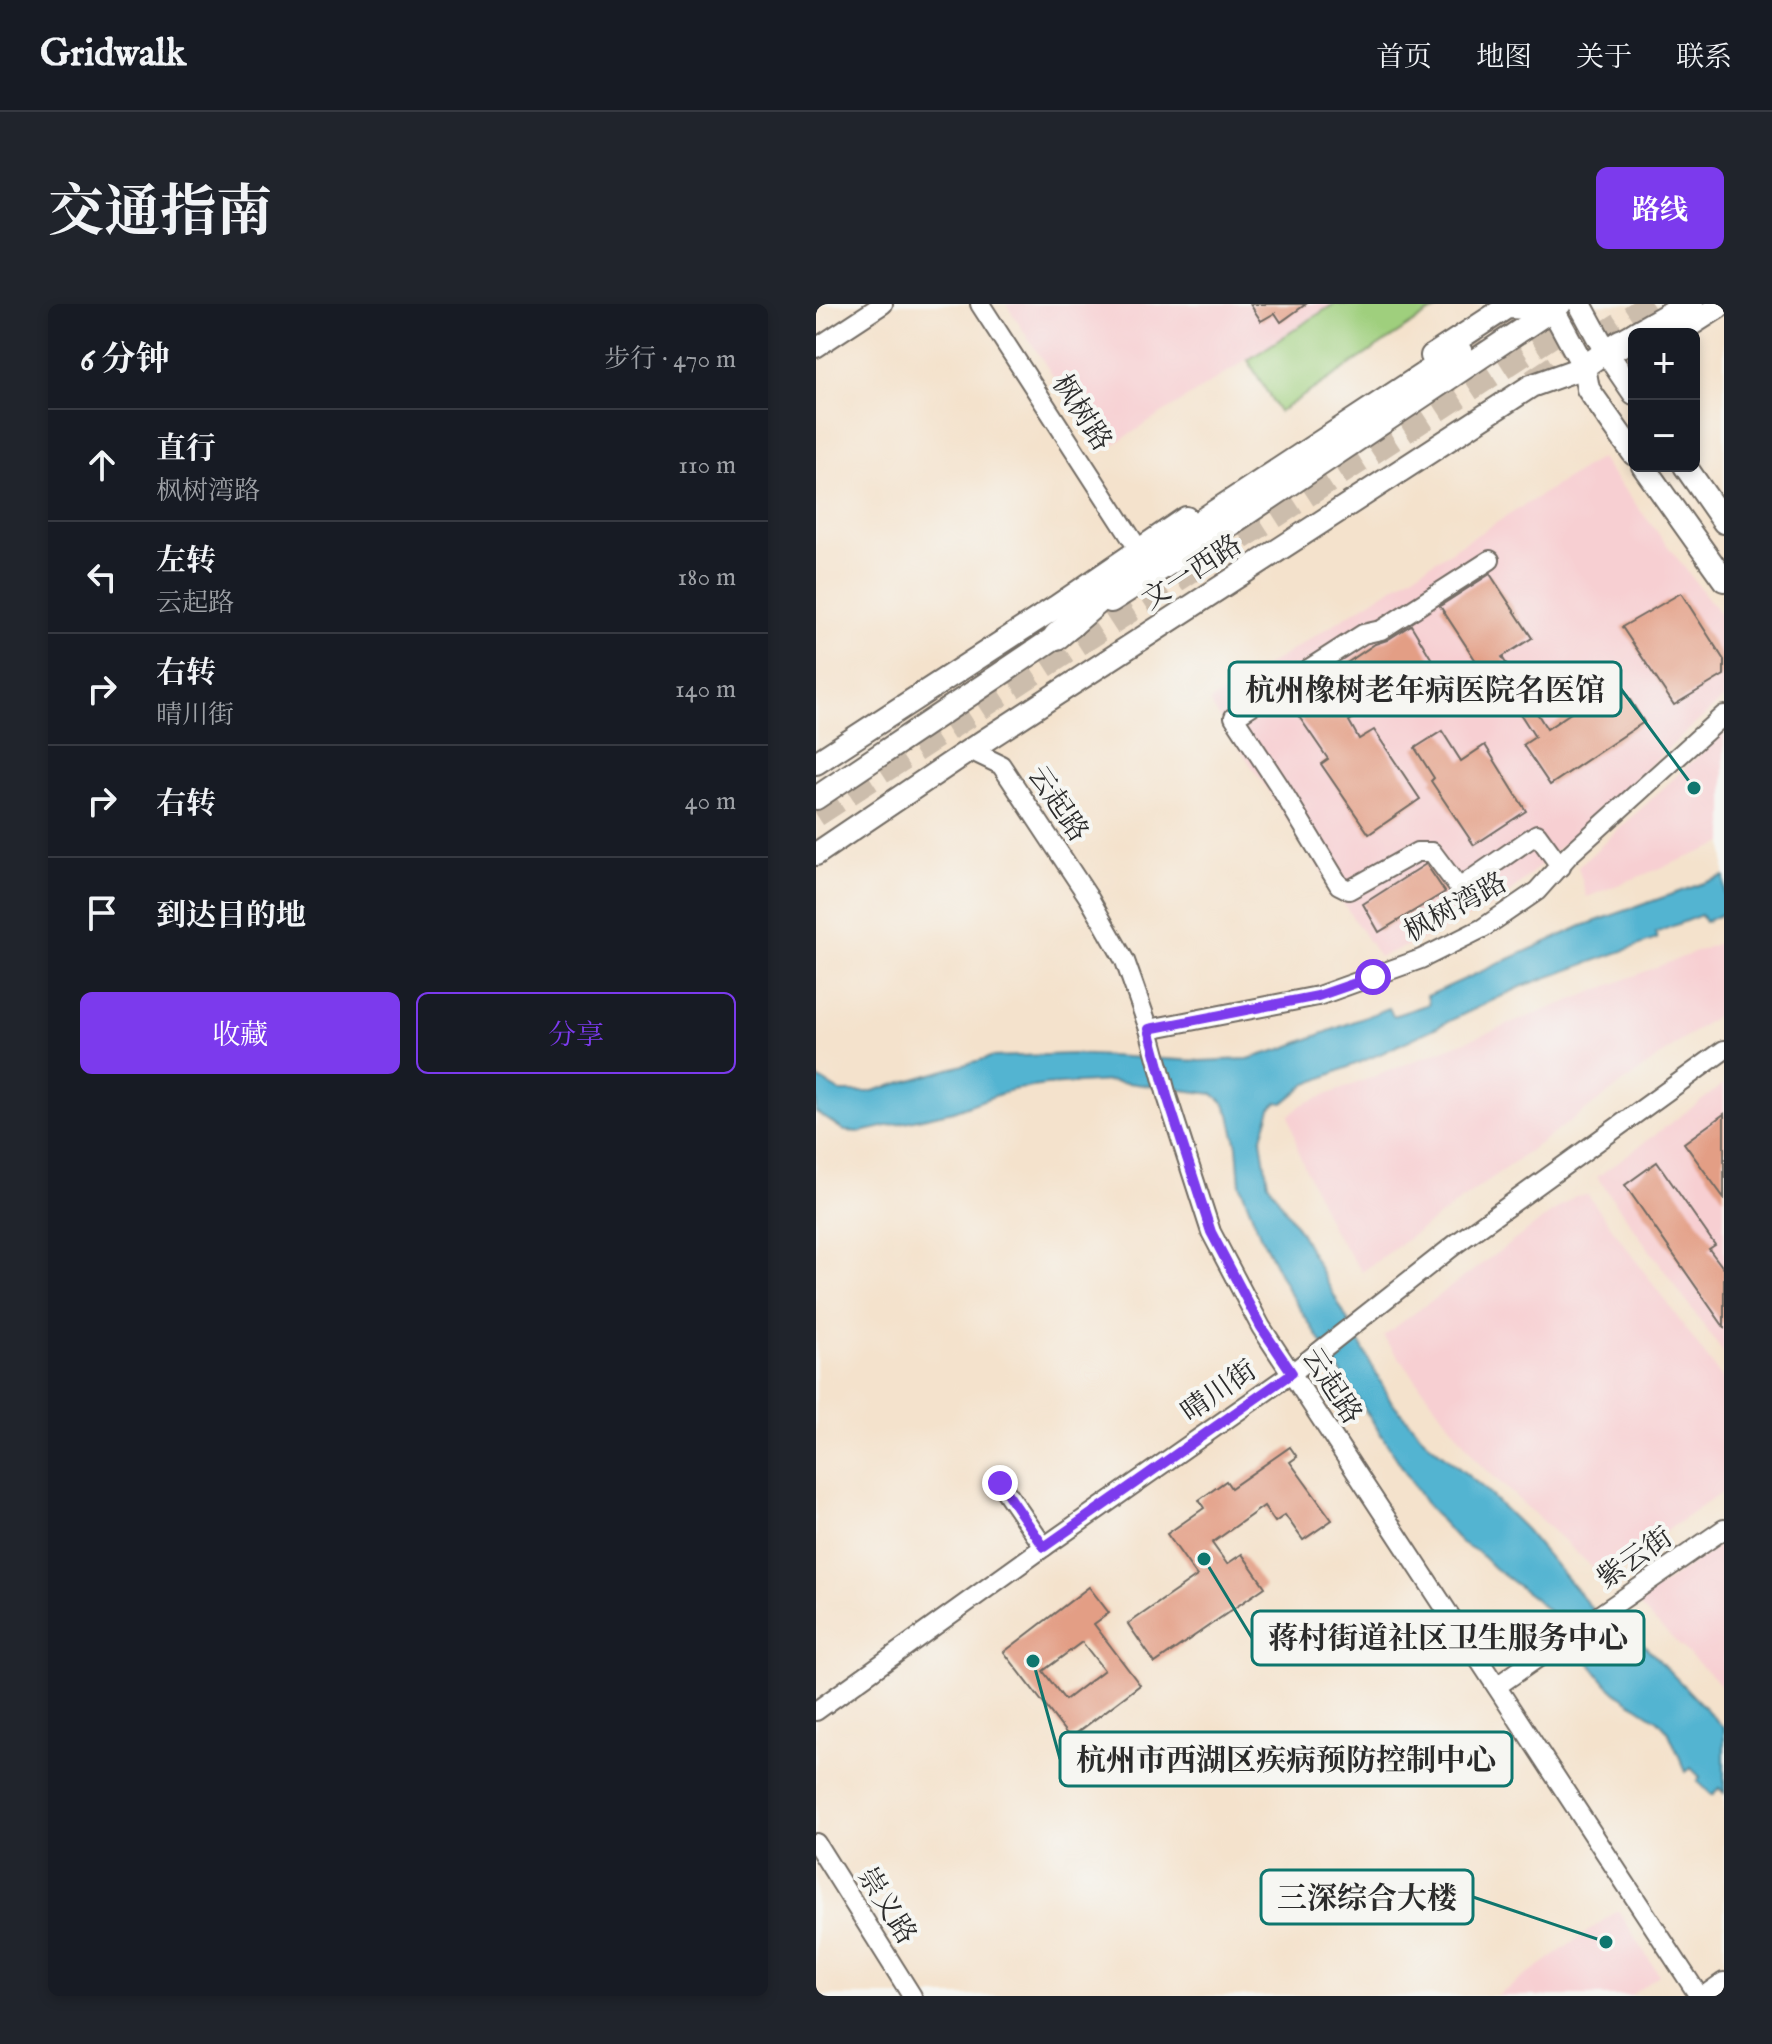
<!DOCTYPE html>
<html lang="zh">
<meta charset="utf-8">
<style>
body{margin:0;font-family:"IM FELL English","Noto Serif SC",serif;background:#20242c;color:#f1f3f6}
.controls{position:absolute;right:24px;top:24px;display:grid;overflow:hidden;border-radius:12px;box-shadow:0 4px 12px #0003}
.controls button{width:72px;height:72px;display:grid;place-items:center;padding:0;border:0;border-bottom:2px solid #363941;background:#171b24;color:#f1f3f6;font:40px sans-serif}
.stop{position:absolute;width:24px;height:24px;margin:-18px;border:6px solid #7c3aed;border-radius:50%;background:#fff}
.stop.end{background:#7c3aed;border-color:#fff;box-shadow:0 2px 8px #0008}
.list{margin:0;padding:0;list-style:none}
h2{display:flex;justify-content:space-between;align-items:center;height:104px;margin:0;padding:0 32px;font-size:34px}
h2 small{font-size:26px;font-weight:400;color:#9ea1a6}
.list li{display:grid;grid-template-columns:52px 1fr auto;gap:24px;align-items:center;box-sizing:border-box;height:112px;padding:0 32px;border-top:2px solid #363941}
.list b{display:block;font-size:30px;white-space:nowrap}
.list p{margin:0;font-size:26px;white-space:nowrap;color:#9ea1a6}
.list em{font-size:26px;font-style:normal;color:#9ea1a6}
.actions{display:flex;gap:16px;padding:24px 32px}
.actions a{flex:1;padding:18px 0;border:2px solid #7c3aed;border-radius:12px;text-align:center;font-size:28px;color:#7c3aed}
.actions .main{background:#7c3aed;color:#fff}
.icon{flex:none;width:44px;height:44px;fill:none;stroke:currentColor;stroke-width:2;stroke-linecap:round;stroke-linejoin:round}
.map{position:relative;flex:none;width:908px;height:1692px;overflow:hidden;border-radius:12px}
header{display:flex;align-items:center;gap:48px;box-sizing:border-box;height:112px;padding:0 40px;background:#171b24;border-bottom:2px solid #363941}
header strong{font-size:38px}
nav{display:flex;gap:44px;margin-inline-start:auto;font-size:28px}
.intro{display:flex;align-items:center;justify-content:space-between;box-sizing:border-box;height:192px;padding:0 48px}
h1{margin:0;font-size:56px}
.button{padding:20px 36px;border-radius:12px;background:#7c3aed;color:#fff;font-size:28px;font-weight:700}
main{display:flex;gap:48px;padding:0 48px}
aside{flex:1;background:#171b24;border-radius:12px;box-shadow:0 4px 12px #0003}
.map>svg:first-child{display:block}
.built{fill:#f7cfd2}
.green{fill:#9fcf7d;stroke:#657d54;stroke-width:2}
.water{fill:#52b4d1;stroke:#3e707e;stroke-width:2}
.building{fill:#e39e85;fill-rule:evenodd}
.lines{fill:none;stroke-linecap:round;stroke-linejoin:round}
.highway-tunnel{stroke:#ccbdac;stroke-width:26;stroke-dasharray:26 13;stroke-linecap:butt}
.minor-casing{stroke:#716b63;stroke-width:22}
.major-casing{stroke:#716b63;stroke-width:26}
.highway-casing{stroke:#716b63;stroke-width:30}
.minor{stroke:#fff;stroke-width:18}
.major{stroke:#fff;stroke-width:22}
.highway{stroke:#fff;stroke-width:26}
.route{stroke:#7c3aed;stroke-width:10}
.labels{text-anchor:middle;stroke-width:8;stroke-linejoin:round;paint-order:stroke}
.street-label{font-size:28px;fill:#2b2b2b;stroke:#f6f6f2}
.leader{fill:none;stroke:#0f766e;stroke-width:3}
.callout-dot{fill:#0f766e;stroke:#f6f6f2;stroke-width:3}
.callout{fill:#f6f6f2;stroke:#0f766e;stroke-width:3}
.callout-label{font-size:30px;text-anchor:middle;font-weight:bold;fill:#2b2b2b}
</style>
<header>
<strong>Gridwalk</strong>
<nav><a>首页</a><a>地图</a><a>关于</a><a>联系</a></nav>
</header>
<div class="intro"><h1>交通指南</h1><a class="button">路线</a></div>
<main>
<aside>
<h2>6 分钟<small>步行 · 470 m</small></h2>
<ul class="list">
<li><svg class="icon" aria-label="ahead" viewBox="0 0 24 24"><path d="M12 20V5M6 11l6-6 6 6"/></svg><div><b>直行</b><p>枫树湾路</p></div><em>110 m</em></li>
<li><svg class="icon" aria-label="left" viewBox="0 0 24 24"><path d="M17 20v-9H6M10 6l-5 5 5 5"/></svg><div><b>左转</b><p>云起路</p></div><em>180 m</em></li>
<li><svg class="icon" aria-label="right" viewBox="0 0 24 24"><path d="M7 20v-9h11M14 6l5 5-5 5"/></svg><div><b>右转</b><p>晴川街</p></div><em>140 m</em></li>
<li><svg class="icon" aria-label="right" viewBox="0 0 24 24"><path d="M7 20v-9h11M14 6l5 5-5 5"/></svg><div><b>右转</b></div><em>40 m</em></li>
<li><svg class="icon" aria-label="arrive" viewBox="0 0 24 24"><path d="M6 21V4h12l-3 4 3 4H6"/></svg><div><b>到达目的地</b></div></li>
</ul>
<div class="actions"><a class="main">收藏</a><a>分享</a></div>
</aside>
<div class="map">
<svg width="908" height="1692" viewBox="0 0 908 1692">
<rect width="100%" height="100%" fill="#f6f6f2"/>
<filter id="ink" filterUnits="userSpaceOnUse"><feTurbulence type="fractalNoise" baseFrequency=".0125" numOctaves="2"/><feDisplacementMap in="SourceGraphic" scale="16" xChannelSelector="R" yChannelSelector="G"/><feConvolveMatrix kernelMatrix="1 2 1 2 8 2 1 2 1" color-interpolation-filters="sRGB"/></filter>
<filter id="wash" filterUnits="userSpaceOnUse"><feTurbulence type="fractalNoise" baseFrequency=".006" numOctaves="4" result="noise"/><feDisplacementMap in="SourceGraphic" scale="32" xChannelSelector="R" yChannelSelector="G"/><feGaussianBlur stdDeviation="1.8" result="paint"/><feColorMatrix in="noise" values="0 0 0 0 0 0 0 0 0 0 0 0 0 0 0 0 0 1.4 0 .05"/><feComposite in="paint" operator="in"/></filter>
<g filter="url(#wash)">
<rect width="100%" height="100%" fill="#f4e2cc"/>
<g class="built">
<polygon points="190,0 518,0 286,148"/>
<polygon points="784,154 908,315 908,394 685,597 620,630 563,653 393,398"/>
<polygon points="908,428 908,539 771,593 762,563"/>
<polygon points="908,637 908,706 546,968 516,925 483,850 473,811 487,800"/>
<polygon points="908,780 908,1050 781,873"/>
<polygon points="772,891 908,1077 908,1187 786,1272 663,1159 567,1032 759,892"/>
<polygon points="908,1238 908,1384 820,1299"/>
<polygon points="802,1606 843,1671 814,1692 681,1692"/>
</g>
<polygon class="green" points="518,0 634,0 611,10 463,108 432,56"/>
<polygon class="water" points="908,572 908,609 889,618 885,611 839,629 841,635 707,682 566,749 489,781 467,799 461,798 455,804 445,836 452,879 484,928 575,1097 610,1137 666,1183 709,1225 788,1319 811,1323 908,1424 908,1489 903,1484 896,1491 881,1477 884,1473 875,1464 870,1468 852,1427 842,1416 802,1390 786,1375 766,1349 764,1339 743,1317 718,1294 678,1264 662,1248 644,1238 610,1200 473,988 444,931 424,880 421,842 414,810 408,799 397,790 296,777 230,781 195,786 137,807 45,828 29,827 0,808 0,773 25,788 53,788 175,753 256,750 384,757 432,755 469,744 573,704 577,712 613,700 611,692 766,622"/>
<g id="blocks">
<g class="building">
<polygon points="434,0 490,0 465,18 459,9 445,17"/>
<polygon points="674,270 716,334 686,353 731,425 802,377 828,418 734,481 707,441 719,433 673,361 666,366 624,302"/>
<polygon points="865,289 908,356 908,371 858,401 806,323"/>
<polygon points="595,321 618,359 533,417 543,435 558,426 604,495 553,530 505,460 512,455 473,398 559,340 571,336"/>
<polygon points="626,427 645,457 669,441 710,507 658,541 615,477 618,474 599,444"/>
<polygon points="610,560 629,588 563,628 547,600"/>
<polygon points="908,810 908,894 868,839"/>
<polygon points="841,858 899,941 893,945 908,965 908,1023 809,881"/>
<polygon points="474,1143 481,1153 474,1158 516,1216 487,1236 469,1211 459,1218 448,1202 396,1239 411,1260 426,1250 449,1283 339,1359 312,1320 381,1272 351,1230 388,1204 383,1196 410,1177 415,1184"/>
<path d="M273 1283 293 1309 278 1320 324 1381 254 1434 188 1348ZM266 1338 288 1366 249 1396 227 1367Z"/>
</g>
</g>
</g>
<g filter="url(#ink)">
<use href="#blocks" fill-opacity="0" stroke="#716b63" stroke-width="2"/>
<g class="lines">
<g class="highway-tunnel">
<polyline points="643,49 725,0"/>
<polyline points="717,78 836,0"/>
<polyline points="0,510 783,0"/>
</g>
<g class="minor-casing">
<g id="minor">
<polyline points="164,0 323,246"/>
<polyline points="0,44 67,0"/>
<polyline points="674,256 565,326 547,330 418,413 462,480 523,581 533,586 601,548 616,548 643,584 721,530 745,563"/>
<polyline points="154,446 185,461 273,594 309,657 333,725 351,792 395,928 445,1023 883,1692"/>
<polyline points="333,725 502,692 605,655 667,624 721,587 754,550 908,411"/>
<polyline points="184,1179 228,1243"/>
<polyline points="681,1382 908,1225"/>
<polyline points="0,1407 228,1243 476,1069 641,939 908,746"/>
<polyline points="0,1539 96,1692"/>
</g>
</g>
<g class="major-casing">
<g id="major">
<polyline points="734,0 768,63 772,85 818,150"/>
<polyline points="764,0 790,48 818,89"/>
<polyline points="860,30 907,0"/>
<polyline points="616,52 691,3 736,5"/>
<polyline points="827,162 908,276"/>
<polyline points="869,162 908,218"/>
<polyline points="295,297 412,222 744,0"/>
<polyline points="0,459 240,303 370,214"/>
<polyline points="0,494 256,322"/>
<polyline points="0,550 154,446 715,82 768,63 804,37"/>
<polyline points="891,1692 908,1680"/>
</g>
</g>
<g class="highway-casing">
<g id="highway">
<polyline points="821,30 874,0"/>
<polyline points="790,48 818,32"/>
<polyline points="241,332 317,266 394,213 643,49"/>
</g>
</g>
<use href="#minor" class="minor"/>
<use href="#major" class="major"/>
<use href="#highway" class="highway"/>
</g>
</g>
<g class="lines" filter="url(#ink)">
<polyline class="route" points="184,1179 228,1243 476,1069 445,1023 395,928 351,792 333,725 502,692 557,673"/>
</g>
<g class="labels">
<g class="street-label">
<text transform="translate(267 108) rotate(57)" y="10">枫树路</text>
<text transform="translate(375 267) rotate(-33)" y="10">文一西路</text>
<text transform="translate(243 499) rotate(56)" y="10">云起路</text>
<text transform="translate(639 602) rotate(-29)" y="10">枫树湾路</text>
<text transform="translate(517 1081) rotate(57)" y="10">云起路</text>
<text transform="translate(402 1086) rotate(-35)" y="10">晴川街</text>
<text transform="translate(818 1253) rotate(-35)" y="10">紫云街</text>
<text transform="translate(72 1601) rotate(58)" y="10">崇义路</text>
</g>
</g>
<path class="leader" d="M878 484L805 385M388 1255L436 1334M217 1357L244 1455M790 1638L657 1593"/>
<g class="callout-dot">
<circle cx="878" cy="484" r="8"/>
<circle cx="388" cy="1255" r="8"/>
<circle cx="217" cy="1357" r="8"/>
<circle cx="790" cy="1638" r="8"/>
</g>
<g class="callout">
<rect x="413" y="358" width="392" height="54" rx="8"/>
<rect x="436" y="1307" width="392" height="54" rx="8"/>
<rect x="244" y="1428" width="452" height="54" rx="8"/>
<rect x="445" y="1566" width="212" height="54" rx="8"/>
</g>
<g class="callout-label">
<text x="609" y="396">杭州橡树老年病医院名医馆</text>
<text x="632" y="1344">蒋村街道社区卫生服务中心</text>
<text x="470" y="1466">杭州市西湖区疾病预防控制中心</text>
<text x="551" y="1604">三深综合大楼</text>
</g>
</svg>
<div class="controls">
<button>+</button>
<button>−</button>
</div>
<div class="stop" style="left:557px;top:673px"></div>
<div class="stop end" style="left:184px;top:1179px"></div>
</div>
</main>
